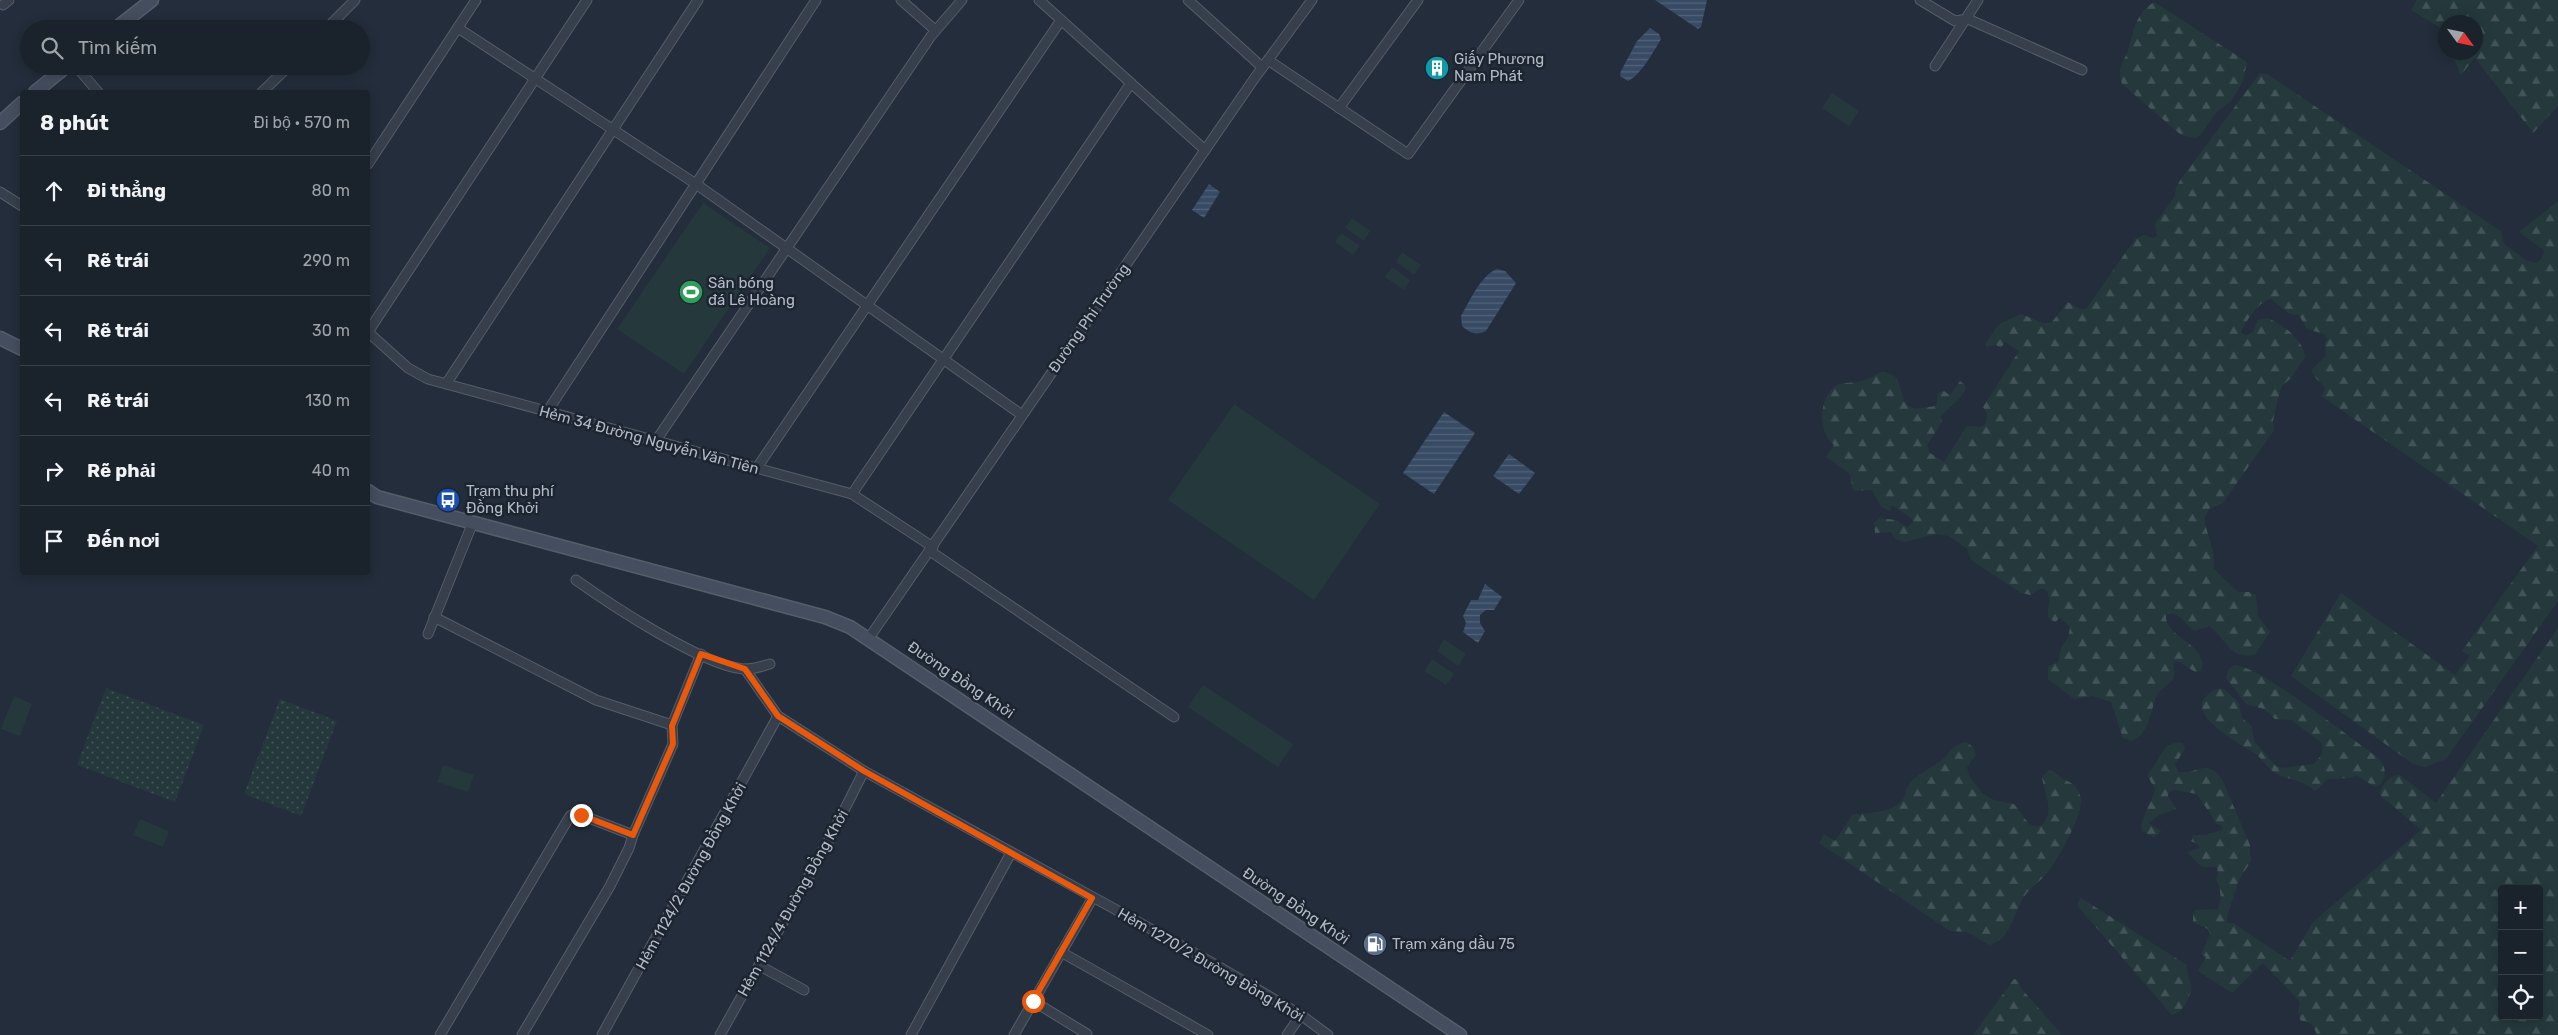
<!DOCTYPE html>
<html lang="vi">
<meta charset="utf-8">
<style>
body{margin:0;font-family:Rubik,sans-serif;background:#232a34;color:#f1f3f6}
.controls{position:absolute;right:15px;bottom:15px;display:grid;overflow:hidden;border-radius:5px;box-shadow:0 2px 12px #0003}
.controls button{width:45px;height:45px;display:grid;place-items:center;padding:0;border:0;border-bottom:1px solid #383f48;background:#1a222c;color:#f1f3f6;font:25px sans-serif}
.compass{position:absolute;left:2438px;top:15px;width:45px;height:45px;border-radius:50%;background:#1a222c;box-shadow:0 2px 12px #0003;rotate:123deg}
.stop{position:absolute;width:15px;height:15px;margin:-11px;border:4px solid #ea580c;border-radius:50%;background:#fff}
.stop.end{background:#ea580c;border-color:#fff;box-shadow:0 1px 5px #0008}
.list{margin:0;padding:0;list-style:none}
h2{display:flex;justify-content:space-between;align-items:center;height:65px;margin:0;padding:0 20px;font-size:21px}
h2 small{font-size:16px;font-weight:400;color:#9fa4a9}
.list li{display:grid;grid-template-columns:32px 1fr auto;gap:15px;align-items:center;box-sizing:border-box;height:70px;padding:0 20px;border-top:1px solid #383f48}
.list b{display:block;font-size:19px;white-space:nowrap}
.list em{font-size:16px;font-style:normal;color:#9fa4a9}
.icon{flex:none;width:28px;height:28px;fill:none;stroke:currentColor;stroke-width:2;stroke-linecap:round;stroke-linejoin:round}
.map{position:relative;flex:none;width:2558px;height:1035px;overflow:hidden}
.search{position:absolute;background:#1a222c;box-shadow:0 2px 12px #0003;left:20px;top:20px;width:350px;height:55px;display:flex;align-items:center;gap:12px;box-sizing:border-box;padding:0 18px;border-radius:28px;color:#9fa4a9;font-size:19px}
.panel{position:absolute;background:#1a222c;box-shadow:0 2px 12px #0003;left:20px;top:90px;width:350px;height:485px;border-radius:5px}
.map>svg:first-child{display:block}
.grass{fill:url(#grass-dots)}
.forest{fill:url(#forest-firs);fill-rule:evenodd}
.garden{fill:#25393c}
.water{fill:url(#water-rules)}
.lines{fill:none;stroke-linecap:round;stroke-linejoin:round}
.street-casing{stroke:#555d69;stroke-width:11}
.secondary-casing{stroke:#555d69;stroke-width:15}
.street{stroke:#363f4b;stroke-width:9}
.secondary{stroke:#444e5e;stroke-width:12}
.route{stroke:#ea580c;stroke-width:6}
.labels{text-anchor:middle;stroke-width:5;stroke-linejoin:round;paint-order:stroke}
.poi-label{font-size:15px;fill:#b2bac7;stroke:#1c2430;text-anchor:start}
.street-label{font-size:15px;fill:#b2bac7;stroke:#1c2430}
</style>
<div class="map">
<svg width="2558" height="1035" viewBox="0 0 2558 1035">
<defs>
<pattern id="grass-dots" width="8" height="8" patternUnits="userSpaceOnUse" patternTransform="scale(1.25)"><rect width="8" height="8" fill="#25393c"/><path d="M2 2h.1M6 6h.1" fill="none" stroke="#425457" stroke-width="1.8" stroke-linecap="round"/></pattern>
<pattern id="forest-firs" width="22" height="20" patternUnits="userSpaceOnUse" patternTransform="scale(1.25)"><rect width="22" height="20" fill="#25393c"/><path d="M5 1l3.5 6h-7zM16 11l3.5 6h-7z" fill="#425457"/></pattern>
<pattern id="water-rules" width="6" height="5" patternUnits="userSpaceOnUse" patternTransform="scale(1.25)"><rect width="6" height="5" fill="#384b64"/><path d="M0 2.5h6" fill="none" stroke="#526379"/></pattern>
</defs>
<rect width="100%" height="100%" fill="#232d3b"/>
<g class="grass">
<polygon points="106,688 204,725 175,802 77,765"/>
<polygon points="280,699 337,721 301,816 244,794"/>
</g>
<g class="forest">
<polygon points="2417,0 2558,0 2558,106 2533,133 2475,58 2461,75 2451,53 2476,52 2476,22 2446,22 2445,40 2439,27 2411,10"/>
<path d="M2154 2 2247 62 2243 81 2232 100 2216 113 2200 135 2195 138 2181 135 2122 84C2117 65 2123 65 2128 50 2135 28 2134 16 2154 2Z"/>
<path d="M2260 73 2267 74 2502 232 2503 243 2527 261 2537 263 2541 259 2545 251 2519 232 2558 201V601L2446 759 2425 767 2413 764 2291 676 2341 593 2455 675 2470 656 2462 651 2538 546 2321 396 2325 389C2322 381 2313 379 2312 370L2326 355 2325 343 2327 338 2324 334 2307 329 2299 315 2290 314 2271 299C2261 299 2243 324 2241 333L2246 335 2253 332 2258 320 2268 318C2283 325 2303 339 2305 357L2291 378 2281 387 2273 421 2274 430 2223 503 2209 509 2205 517V524L2213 551 2214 569 2238 592H2249L2256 595 2258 616 2270 632 2255 655C2229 660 2225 637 2209 626L2194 631C2184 624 2182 612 2166 614 2164 630 2187 640 2196 650 2200 654 2201 659 2203 664L2201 671 2195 672 2179 662 2174 661C2173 666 2175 673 2174 677 2172 685 2160 687 2156 697 2150 713 2149 734 2132 741L2123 738 2111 702 2093 696 2074 699 2048 679V666L2058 662 2061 648 2068 638 2070 627 2060 618 2055 622 2048 618C2046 606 2054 600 2045 589H2040L2030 595 2021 593 1971 560 1967 549 1949 536 1936 534 1905 542 1895 539 1891 532 1875 533 1874 523 1880 518 1896 520 1907 527 1913 522 1912 519 1892 505 1890 511 1881 507 1872 490 1853 491 1850 474 1826 457 1834 445C1818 433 1818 398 1836 386 1843 381 1854 384 1862 381 1880 377 1876 365 1897 378 1903 390 1901 412 1921 408 1927 407 1932 407 1937 405V394L1944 391 1950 395 1960 381 1964 384 1966 389 1959 399 1941 416 1942 422 1927 445 1930 453 1944 462 1967 426 1981 427 1986 423 1987 413 1983 407 2019 351 2005 342 2001 348 1996 345 1986 347 1985 344 1999 324 2021 314 2043 323H2051L2068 302 2081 309H2086L2135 239 2144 235 2153 238 2157 236 2155 224 2175 196 2176 187 2181 179Z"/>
<path d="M2558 628V1035H2317L2312 1024 2300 1020 2298 1011 2300 1002 2263 963 2232 993 2198 971 2206 957 2201 954 2210 934 2208 929 2193 922V913L2196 910 2218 909C2222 901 2221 886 2216 880L2218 873 2217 867H2202L2188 853 2190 851 2199 848V845L2191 841 2193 835H2205L2222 830 2223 827 2216 823 2197 794 2174 790 2169 792 2168 796 2176 809 2159 815 2149 823 2161 831 2158 835 2153 837 2142 831C2138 821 2153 801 2155 789L2148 777C2149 771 2152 769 2156 763 2162 752 2167 741 2183 743L2185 749 2175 764 2178 772C2198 775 2205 757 2222 779L2250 845 2251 861 2239 880 2227 916V923H2233L2290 961 2313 922 2421 830 2380 795C2380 786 2390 775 2400 775L2436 803ZM2502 889H2539V1016H2502Z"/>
<path d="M2235 665C2263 668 2349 737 2376 756 2386 765 2387 773 2381 784L2375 787 2356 775 2350 778 2328 779 2315 791C2303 780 2289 780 2277 774 2268 769 2264 761 2257 755 2244 746 2190 718 2204 699 2209 692 2216 688 2224 689L2239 703 2242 718 2252 726 2254 741 2276 766 2282 768 2314 764 2323 753 2321 742 2291 720 2275 719 2264 709 2246 704 2226 678 2229 669Z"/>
<path d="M1966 742 1973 747 1976 755 1967 767 1969 776 1983 794 1994 800 2014 804 2029 824 2037 827C2058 818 2044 793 2042 777L2049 770C2057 772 2058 777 2065 780 2074 784 2079 788 2081 799 2083 815 2058 859 2048 872 2041 881 2032 886 2026 894 2013 911 2012 940 1989 945L1967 932 1950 931 1819 843 1824 834 1835 841 1853 814C1866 814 1893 812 1902 801 1906 796 1905 788 1910 783 1918 773 1932 768 1942 760 1951 752 1953 744 1966 742Z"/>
<path d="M2081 898 2187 965C2186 974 2192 982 2191 990 2189 1000 2182 1013 2172 1015L2080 909 2077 905Z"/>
<polygon points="2014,979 2017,979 2021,988 2062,1035 1973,1035"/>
</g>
<g class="garden">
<polygon points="1832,93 1859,111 1849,126 1822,108"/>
<polygon points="703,203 770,248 684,374 617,329"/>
<polygon points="1352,218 1370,231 1364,241 1345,228"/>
<polygon points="1341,233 1360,246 1353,255 1335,242"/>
<polygon points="1402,252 1421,265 1414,275 1396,262"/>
<polygon points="1392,267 1410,280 1404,290 1385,277"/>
<polygon points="1234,404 1380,504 1314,600 1168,500"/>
<polygon points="1444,639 1466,654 1458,666 1437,651"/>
<polygon points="1432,659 1454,674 1446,685 1424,671"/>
<polygon points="1203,685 1293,744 1278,767 1188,707"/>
<polygon points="14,696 32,704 20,736 1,729"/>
<polygon points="443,765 474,775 468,792 437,782"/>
<polygon points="140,819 169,831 163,847 133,835"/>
</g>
<g class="water">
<polygon points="1655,0 1707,0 1701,27 1698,29"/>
<path d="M1650 28 1659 34 1661 39C1654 51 1640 76 1628 81L1620 76 1621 71 1637 41Z"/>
<polygon points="1209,184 1220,192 1204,218 1192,210"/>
<path d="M1497 269 1505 271 1516 283 1486 331C1476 336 1470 333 1462 326L1461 316C1469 302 1481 275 1497 269Z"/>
<polygon points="1444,412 1475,433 1434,494 1403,473"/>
<polygon points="1509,454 1535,473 1519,494 1493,476"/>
<polygon points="1485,584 1502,597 1494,610 1486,610 1480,615 1480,623 1485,631 1478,643 1463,632 1466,623 1463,616 1471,600 1478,600"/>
</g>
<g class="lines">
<g class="street-casing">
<g id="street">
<polyline points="901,0 935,30"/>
<polyline points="1039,0 1205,150"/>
<polyline points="1188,0 1262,67"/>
<polyline points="1920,0 1955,21 1968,19 2082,70"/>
<polyline points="3,5 9,0"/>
<polyline points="458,28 696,184 1022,415"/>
<polyline points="326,29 355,0"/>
<polyline points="1268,60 1408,154 1519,0"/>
<polyline points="76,66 98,92"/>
<polyline points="1935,66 1978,0"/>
<polyline points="262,92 289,66"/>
<polyline points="1339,108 1418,0"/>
<polyline points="368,164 476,0"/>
<polyline points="0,192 22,206"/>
<polyline points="368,332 408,368 428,379 852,494 933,547"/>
<polyline points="368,332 587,0"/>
<polyline points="446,384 698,0"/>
<polyline points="547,412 816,0"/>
<polyline points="655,442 931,36 962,0"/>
<polyline points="756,469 1061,20"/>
<polyline points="852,494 1131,83"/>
<polyline points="930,551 1174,717"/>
<path d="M576 580C611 605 702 665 743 669 752 670 762 666 770 664"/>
<polyline points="434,617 596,700 672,725"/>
<polyline points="428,634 473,522"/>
<polyline points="869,638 1254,79 1312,0"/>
<polyline points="745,669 778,716 864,771 1209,961 1301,1015 1328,1035"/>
<polyline points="1061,952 1208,1035"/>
<polyline points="760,966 804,990"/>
<polyline points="1033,1001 1087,1034"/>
<polyline points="440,1035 570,816 576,813 633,835"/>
<polyline points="522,1035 610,886 629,848 633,835 673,744 672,725 701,654"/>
<polyline points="602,1035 778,716"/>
<polyline points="720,1035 829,840 864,771"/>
<polyline points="911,1035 1011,853"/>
<polyline points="1014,1035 1092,899"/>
<polyline points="1287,1035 1301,1015"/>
</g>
</g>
<g class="secondary-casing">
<g id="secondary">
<polyline points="115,29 152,0"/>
<polyline points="35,92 67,66"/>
<polyline points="0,123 22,103"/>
<polyline points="0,338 22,349"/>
<polyline points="368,491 377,497 825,617 850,627 1460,1035"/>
</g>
</g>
<use href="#street" class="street"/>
<use href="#secondary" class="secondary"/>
</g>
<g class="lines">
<polyline class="route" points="581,815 633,835 673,744 672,726 701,654 745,669 778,716 864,771 1092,898 1033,1001"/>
</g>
<defs>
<g id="building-disc" transform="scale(1.25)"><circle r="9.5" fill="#0f9aa8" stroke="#1c2430"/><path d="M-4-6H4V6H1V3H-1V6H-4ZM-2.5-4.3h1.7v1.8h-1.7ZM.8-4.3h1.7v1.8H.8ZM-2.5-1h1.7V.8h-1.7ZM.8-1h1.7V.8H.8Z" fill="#fff"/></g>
<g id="stadium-disc" transform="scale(1.25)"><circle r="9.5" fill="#2e9e5b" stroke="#1c2430"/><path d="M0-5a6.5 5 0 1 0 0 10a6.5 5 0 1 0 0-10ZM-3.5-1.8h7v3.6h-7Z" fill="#fff"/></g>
<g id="bus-disc" transform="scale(1.25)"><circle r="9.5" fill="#1a4fb4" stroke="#1c2430"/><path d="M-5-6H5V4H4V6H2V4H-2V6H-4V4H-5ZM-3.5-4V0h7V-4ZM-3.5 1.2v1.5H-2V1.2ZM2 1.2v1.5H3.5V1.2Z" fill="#fff"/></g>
<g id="fuel-disc" transform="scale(1.25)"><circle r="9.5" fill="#5c6f8a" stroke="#1c2430"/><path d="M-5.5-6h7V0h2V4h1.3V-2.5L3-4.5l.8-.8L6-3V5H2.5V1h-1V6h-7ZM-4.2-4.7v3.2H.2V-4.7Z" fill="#fff"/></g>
</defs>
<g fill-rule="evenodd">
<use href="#building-disc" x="1437" y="68"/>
<use href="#stadium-disc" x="691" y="292"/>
<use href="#bus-disc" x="448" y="500"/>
<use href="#fuel-disc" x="1375" y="944"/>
</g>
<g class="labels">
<g class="poi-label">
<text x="1454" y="64">Giấy Phương<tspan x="1454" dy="17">Nam Phát</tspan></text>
<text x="708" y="288">Sân bóng<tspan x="708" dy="17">đá Lê Hoàng</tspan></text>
<text x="466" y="496">Trạm thu phí<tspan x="466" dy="17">Đồng Khởi</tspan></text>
<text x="1392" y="949">Trạm xăng dầu 75</text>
</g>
<g class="street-label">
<text transform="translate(1089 318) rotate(-55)" y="5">Đường Phi Trường</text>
<text transform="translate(649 440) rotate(15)" y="5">Hẻm 34 Đường Nguyễn Văn Tiên</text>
<text transform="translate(961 680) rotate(34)" y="5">Đường Đồng Khởi</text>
<text transform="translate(691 876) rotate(-61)" y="5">Hẻm 1124/2 Đường Đồng Khởi</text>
<text transform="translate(793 903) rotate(-61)" y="5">Hẻm 1124/4 Đường Đồng Khởi</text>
<text transform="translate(1296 906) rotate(34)" y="5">Đường Đồng Khởi</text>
<text transform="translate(1211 965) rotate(30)" y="5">Hẻm 1270/2 Đường Đồng Khởi</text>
</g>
</g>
</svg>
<div class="controls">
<button>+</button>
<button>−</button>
<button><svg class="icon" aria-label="locate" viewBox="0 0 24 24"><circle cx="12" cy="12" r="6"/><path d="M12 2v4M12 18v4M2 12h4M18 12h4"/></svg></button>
</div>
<svg class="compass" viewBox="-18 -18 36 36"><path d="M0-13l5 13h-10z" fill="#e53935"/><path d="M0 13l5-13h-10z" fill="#9fa4a9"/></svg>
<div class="stop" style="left:1033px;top:1001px"></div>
<div class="stop end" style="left:581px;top:815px"></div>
<div class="search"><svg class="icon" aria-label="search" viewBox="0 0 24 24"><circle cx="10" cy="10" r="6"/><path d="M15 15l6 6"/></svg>Tìm kiếm</div>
<section class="panel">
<h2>8 phút<small>Đi bộ · 570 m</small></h2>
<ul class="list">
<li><svg class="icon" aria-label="ahead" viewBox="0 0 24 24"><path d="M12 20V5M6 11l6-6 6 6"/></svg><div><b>Đi thẳng</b></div><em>80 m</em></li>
<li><svg class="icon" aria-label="left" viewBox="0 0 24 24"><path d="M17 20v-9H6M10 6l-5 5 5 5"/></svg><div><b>Rẽ trái</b></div><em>290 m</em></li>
<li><svg class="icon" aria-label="left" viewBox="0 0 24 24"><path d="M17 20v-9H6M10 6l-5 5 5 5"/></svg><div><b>Rẽ trái</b></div><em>30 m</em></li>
<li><svg class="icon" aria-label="left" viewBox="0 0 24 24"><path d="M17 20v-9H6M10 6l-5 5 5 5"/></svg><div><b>Rẽ trái</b></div><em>130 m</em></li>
<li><svg class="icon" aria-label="right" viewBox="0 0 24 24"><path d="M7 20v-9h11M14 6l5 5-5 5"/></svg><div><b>Rẽ phải</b></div><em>40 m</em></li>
<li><svg class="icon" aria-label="arrive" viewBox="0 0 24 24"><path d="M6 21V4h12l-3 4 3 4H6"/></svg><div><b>Đến nơi</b></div></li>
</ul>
</section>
</div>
